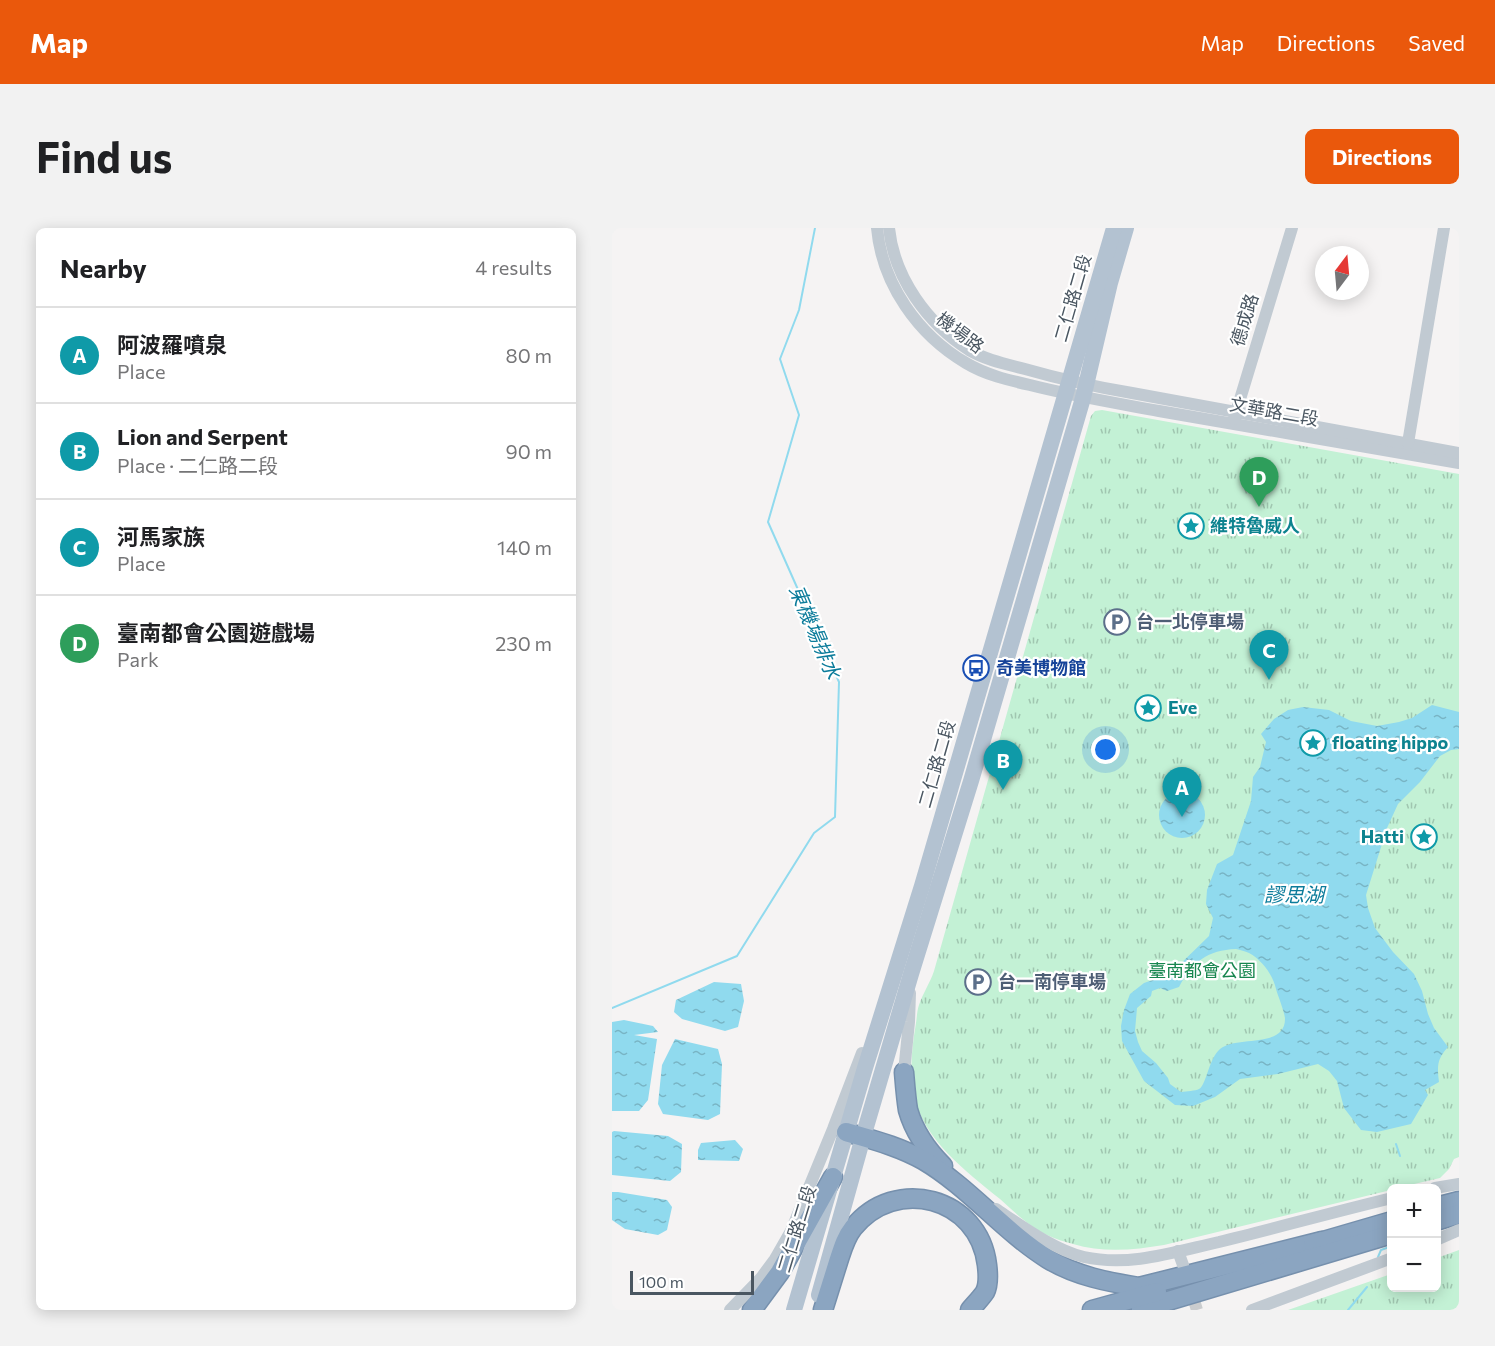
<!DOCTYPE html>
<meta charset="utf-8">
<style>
body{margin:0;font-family:Commissioner,"Noto Sans TC",sans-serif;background:#f2f2f2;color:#202124}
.controls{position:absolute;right:18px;bottom:18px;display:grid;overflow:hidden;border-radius:9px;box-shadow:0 3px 15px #0003}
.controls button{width:54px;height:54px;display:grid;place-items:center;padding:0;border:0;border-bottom:2px solid #e0e0e0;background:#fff;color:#202124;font:30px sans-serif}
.compass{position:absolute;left:703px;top:18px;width:54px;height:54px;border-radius:50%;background:#fff;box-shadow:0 3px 15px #0003;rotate:16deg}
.scale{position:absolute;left:18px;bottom:15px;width:124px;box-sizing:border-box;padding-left:6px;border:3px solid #4a5661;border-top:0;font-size:16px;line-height:21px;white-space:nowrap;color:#4a5661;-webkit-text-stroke:4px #fff;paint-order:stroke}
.you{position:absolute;left:494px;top:522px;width:21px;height:21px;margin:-15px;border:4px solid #fff;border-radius:50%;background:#1a73e8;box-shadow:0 0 0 9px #1a73e833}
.badge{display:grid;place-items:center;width:39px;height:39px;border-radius:50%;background:#ea580c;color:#fff;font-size:20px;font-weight:700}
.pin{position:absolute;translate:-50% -50px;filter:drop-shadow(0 2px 3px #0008)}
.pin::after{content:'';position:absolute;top:32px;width:21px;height:18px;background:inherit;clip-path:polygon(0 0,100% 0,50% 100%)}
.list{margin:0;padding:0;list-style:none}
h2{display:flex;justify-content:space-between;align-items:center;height:78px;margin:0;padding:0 24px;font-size:26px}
h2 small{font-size:20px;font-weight:400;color:#757577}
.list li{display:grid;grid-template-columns:39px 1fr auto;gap:18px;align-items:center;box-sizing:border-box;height:96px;padding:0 24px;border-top:2px solid #e0e0e0}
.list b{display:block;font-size:22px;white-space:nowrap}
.list p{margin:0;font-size:20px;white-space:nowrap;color:#757577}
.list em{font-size:20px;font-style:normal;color:#757577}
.map{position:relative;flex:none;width:847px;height:1082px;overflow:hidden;border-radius:9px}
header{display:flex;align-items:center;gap:36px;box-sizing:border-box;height:84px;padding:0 30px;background:#ea580c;color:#fff}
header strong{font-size:28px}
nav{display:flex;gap:33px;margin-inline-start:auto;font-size:21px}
.intro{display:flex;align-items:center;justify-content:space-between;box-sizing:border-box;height:144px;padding:0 36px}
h1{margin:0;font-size:42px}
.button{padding:15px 27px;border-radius:9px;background:#ea580c;color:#fff;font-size:21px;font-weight:700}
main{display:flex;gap:36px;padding:0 36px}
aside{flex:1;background:#fff;border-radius:9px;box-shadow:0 3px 15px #0003}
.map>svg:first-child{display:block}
.grass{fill:url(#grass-tufts)}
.water{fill:url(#water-ripples);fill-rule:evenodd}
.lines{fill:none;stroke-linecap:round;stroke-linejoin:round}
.stream{stroke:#90daee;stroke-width:2}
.minor-tunnel{stroke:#caccce;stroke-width:12;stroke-dasharray:12 6;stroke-linecap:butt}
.highway-casing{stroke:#7690ad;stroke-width:21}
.minor{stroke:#c1cad2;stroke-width:12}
.major{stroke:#b3c2d1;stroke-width:16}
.highway{stroke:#8ba5c1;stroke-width:18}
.labels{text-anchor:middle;stroke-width:4.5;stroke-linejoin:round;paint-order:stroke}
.street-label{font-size:18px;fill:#4a5661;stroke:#fff}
.culture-label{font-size:18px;font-weight:bold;fill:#0d838f;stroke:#fff;text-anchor:start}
.service-label{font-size:18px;font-weight:bold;fill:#4e5e75;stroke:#fff;text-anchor:start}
.transit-label{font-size:18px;font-weight:bold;fill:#164399;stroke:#fff;text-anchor:start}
.park-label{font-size:18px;fill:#17864f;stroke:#fff}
.water-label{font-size:20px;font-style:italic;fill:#0c7c9b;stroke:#fff}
</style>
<header>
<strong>Map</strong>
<nav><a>Map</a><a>Directions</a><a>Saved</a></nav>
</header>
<div class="intro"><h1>Find us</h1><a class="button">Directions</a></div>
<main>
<aside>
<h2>Nearby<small>4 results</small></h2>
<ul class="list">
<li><span class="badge" style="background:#0f9aa8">A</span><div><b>阿波羅噴泉</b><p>Place</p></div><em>80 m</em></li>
<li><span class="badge" style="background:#0f9aa8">B</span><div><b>Lion and Serpent</b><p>Place · 二仁路二段</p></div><em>90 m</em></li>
<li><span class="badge" style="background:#0f9aa8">C</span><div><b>河馬家族</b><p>Place</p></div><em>140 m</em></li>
<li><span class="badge" style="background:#2e9e5b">D</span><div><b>臺南都會公園遊戲場</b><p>Park</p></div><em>230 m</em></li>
</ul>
</aside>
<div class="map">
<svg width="847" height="1082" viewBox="0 0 847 1082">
<defs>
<pattern id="grass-tufts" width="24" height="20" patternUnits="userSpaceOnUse" patternTransform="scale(1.5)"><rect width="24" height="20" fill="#c3f1d5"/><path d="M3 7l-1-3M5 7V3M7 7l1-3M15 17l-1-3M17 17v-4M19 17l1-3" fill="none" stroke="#a0c6b0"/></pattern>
<pattern id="water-ripples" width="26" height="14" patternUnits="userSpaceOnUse" patternTransform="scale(1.5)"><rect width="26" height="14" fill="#90daee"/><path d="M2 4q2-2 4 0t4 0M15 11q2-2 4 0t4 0" fill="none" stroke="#78b4c4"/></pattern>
</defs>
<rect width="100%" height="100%" fill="#f5f3f3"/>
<g class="grass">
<path d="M490 182 847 246V929L842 931 837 941 828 950 785 960H780L779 962 552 1017C522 1022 491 1025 461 1016 453 1014 443 1011 435 1007 418 999 402 984 388 971 355 944 311 912 302 867 297 843 300 819 304 795 305 789 305 782 307 777 311 765 318 755 322 743L479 188 483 183Z"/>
<polygon points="847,1022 847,1082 676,1082 779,1046 780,1060 824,1060 825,1030"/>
</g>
<g class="water">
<path d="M820 477 847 484V521L839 522 828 528 808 554 786 576 775 600 754 667 756 680 763 700 781 724 802 746 810 763 816 786 822 800 836 819C825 831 825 838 827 854L813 862 816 867 799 896 765 904 749 902 732 880 725 853 717 843 706 836 666 846 628 851 603 869 581 878 563 877 532 853 510 813 509 798 512 782 518 766 532 755 558 746 597 708 601 690 594 676 595 662 605 636 621 627 639 573 641 549 648 539 654 514 649 506 662 491 676 482 691 479 717 482 739 493 765 498 787 494 800 490ZM624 721C628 722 633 723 637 725 650 732 661 747 664 761 666 768 673 785 673 791 673 821 624 807 608 821 597 830 594 858 587 861 583 863 575 863 569 864L558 856 556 850 544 835 530 823 526 814 523 803 525 780 539 768 540 763 548 760 555 763 567 759C580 734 596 722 624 721Z"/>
<circle cx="570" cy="587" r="23"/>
<polygon points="102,754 129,756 132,773 126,799 113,803 70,791 62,784 64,772"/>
<polygon points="12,792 41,798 46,804 22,807 45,811 36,872 27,883 0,883 0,794"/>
<polygon points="63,811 106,821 110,836 108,886 96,892 51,886 46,876 50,837"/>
<polygon points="2,903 56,908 70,916 69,944 58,953 0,947 0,904"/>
<polygon points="123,912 131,921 127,933 86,932 86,922 89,915"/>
<polygon points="0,964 6,964 55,972 60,979 55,1002 46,1007 13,1001 0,992"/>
</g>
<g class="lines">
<g class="stream">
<polyline points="0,780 125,728 202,605 223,589 227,454 156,294 187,187 168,131 187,82 203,0"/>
<polyline points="784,916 788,928"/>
<polyline points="766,1029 769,1022 780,1018"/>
<polyline points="736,1082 755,1059"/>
</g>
<polyline class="minor-tunnel" points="572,1040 585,1082"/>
<g class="highway-casing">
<g id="highway">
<path d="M292 844C293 856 294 870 296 882 302 903 316 923 331 938"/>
<path d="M234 904C261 912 286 918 311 932 357 959 391 1003 436 1031 464 1048 496 1054 527 1059L710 1013"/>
<polyline points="824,979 847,973"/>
<polyline points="824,993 847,986"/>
<polyline points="701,1016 780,993"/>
<polyline points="529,1081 780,1006"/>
<polyline points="140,1082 168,1044 221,949"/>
<path d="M211 1082C216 1066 221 1050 226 1034 230 1022 233 1010 241 1000 283 947 367 969 375 1037 376 1045 377 1056 373 1064 369 1070 363 1076 358 1082"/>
<polyline points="480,1082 545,1064"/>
</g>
</g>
<g class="minor">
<path d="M265 0C270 56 306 107 354 135 374 147 396 152 418 157 461 168 504 175 547 183 647 200 747 218 847 235"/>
<path d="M277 0C282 50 316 96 357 122 374 132 394 136 413 141 448 151 484 159 520 165 629 186 738 204 847 225"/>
<polyline points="622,191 680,0"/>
<polyline points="796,215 832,0"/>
<polyline points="294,850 292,844 297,794 298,765"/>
<polyline points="823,960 847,956"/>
<path d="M384 981C408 997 444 1023 472 1029 518 1039 562 1024 607 1014 664 1000 722 984 780 970"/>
<polyline points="824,1012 847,1002"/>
<polyline points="566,1023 571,1037"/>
<polyline points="118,1082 149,1050 163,1031 179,1003 221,901 250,825"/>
<polyline points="640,1082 780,1030"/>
</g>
<g class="major">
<polyline points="207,1067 251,909 299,746 359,553 471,170 498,55 514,0"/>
<polyline points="182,1082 253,840 310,658 502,0"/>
</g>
<use href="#highway" class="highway"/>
</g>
<defs>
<g id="sight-ring" transform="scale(1.35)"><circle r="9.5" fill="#fff" stroke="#0f9aa8" stroke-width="1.5"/><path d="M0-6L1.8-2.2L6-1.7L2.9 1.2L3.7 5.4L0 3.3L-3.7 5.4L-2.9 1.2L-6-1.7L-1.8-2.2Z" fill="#0f9aa8"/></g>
<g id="parking-ring" transform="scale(1.35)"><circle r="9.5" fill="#fff" stroke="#5c6f8a" stroke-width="1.5"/><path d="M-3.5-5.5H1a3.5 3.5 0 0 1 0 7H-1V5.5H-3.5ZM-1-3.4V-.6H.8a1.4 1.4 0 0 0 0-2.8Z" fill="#5c6f8a"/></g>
<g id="bus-ring" transform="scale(1.35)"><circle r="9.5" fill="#fff" stroke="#1a4fb4" stroke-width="1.5"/><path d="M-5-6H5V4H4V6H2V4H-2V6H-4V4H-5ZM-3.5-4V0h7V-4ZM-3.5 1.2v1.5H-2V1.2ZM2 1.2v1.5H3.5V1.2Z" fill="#1a4fb4"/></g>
</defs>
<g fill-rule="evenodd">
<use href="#sight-ring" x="579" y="298"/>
<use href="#parking-ring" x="505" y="394"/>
<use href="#bus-ring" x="364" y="440"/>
<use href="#sight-ring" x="536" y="480"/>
<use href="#sight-ring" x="701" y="515"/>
<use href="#sight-ring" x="812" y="609"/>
<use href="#parking-ring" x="366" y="754"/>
</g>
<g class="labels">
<g class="street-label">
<text transform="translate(461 70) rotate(-74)" y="6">二仁路二段</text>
<text transform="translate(633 92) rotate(-73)" y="6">德成路</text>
<text transform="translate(348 105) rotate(37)" y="6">機場路</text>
<text transform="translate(662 184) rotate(10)" y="6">文華路二段</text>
<text transform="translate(325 536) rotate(-74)" y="6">二仁路二段</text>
<text transform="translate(185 1001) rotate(-73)" y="6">二仁路二段</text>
</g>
<g class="culture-label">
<text x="598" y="304">維特魯威人</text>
<text x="556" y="486">Eve</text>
<text x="720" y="521">floating hippo</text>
<text x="792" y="615" text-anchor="end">Hatti</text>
</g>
<g class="service-label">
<text x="524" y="400">台一北停車場</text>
<text x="386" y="760">台一南停車場</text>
</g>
<g class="transit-label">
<text x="384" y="446">奇美博物館</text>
</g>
<g class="park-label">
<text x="590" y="749">臺南都會公園</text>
</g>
<g class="water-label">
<text transform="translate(203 404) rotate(67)" y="7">東機場排水</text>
<text x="682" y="674">謬思湖</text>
</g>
</g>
</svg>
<div class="controls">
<button>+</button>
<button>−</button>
</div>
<svg class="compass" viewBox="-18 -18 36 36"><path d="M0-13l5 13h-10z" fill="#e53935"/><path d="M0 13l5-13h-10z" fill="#757577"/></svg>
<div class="scale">100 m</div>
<div class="you"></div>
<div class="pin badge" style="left:570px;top:589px;background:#0f9aa8">A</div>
<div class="pin badge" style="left:391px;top:562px;background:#0f9aa8">B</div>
<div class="pin badge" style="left:657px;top:452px;background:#0f9aa8">C</div>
<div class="pin badge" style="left:647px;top:279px;background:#2e9e5b">D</div>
</div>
</main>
